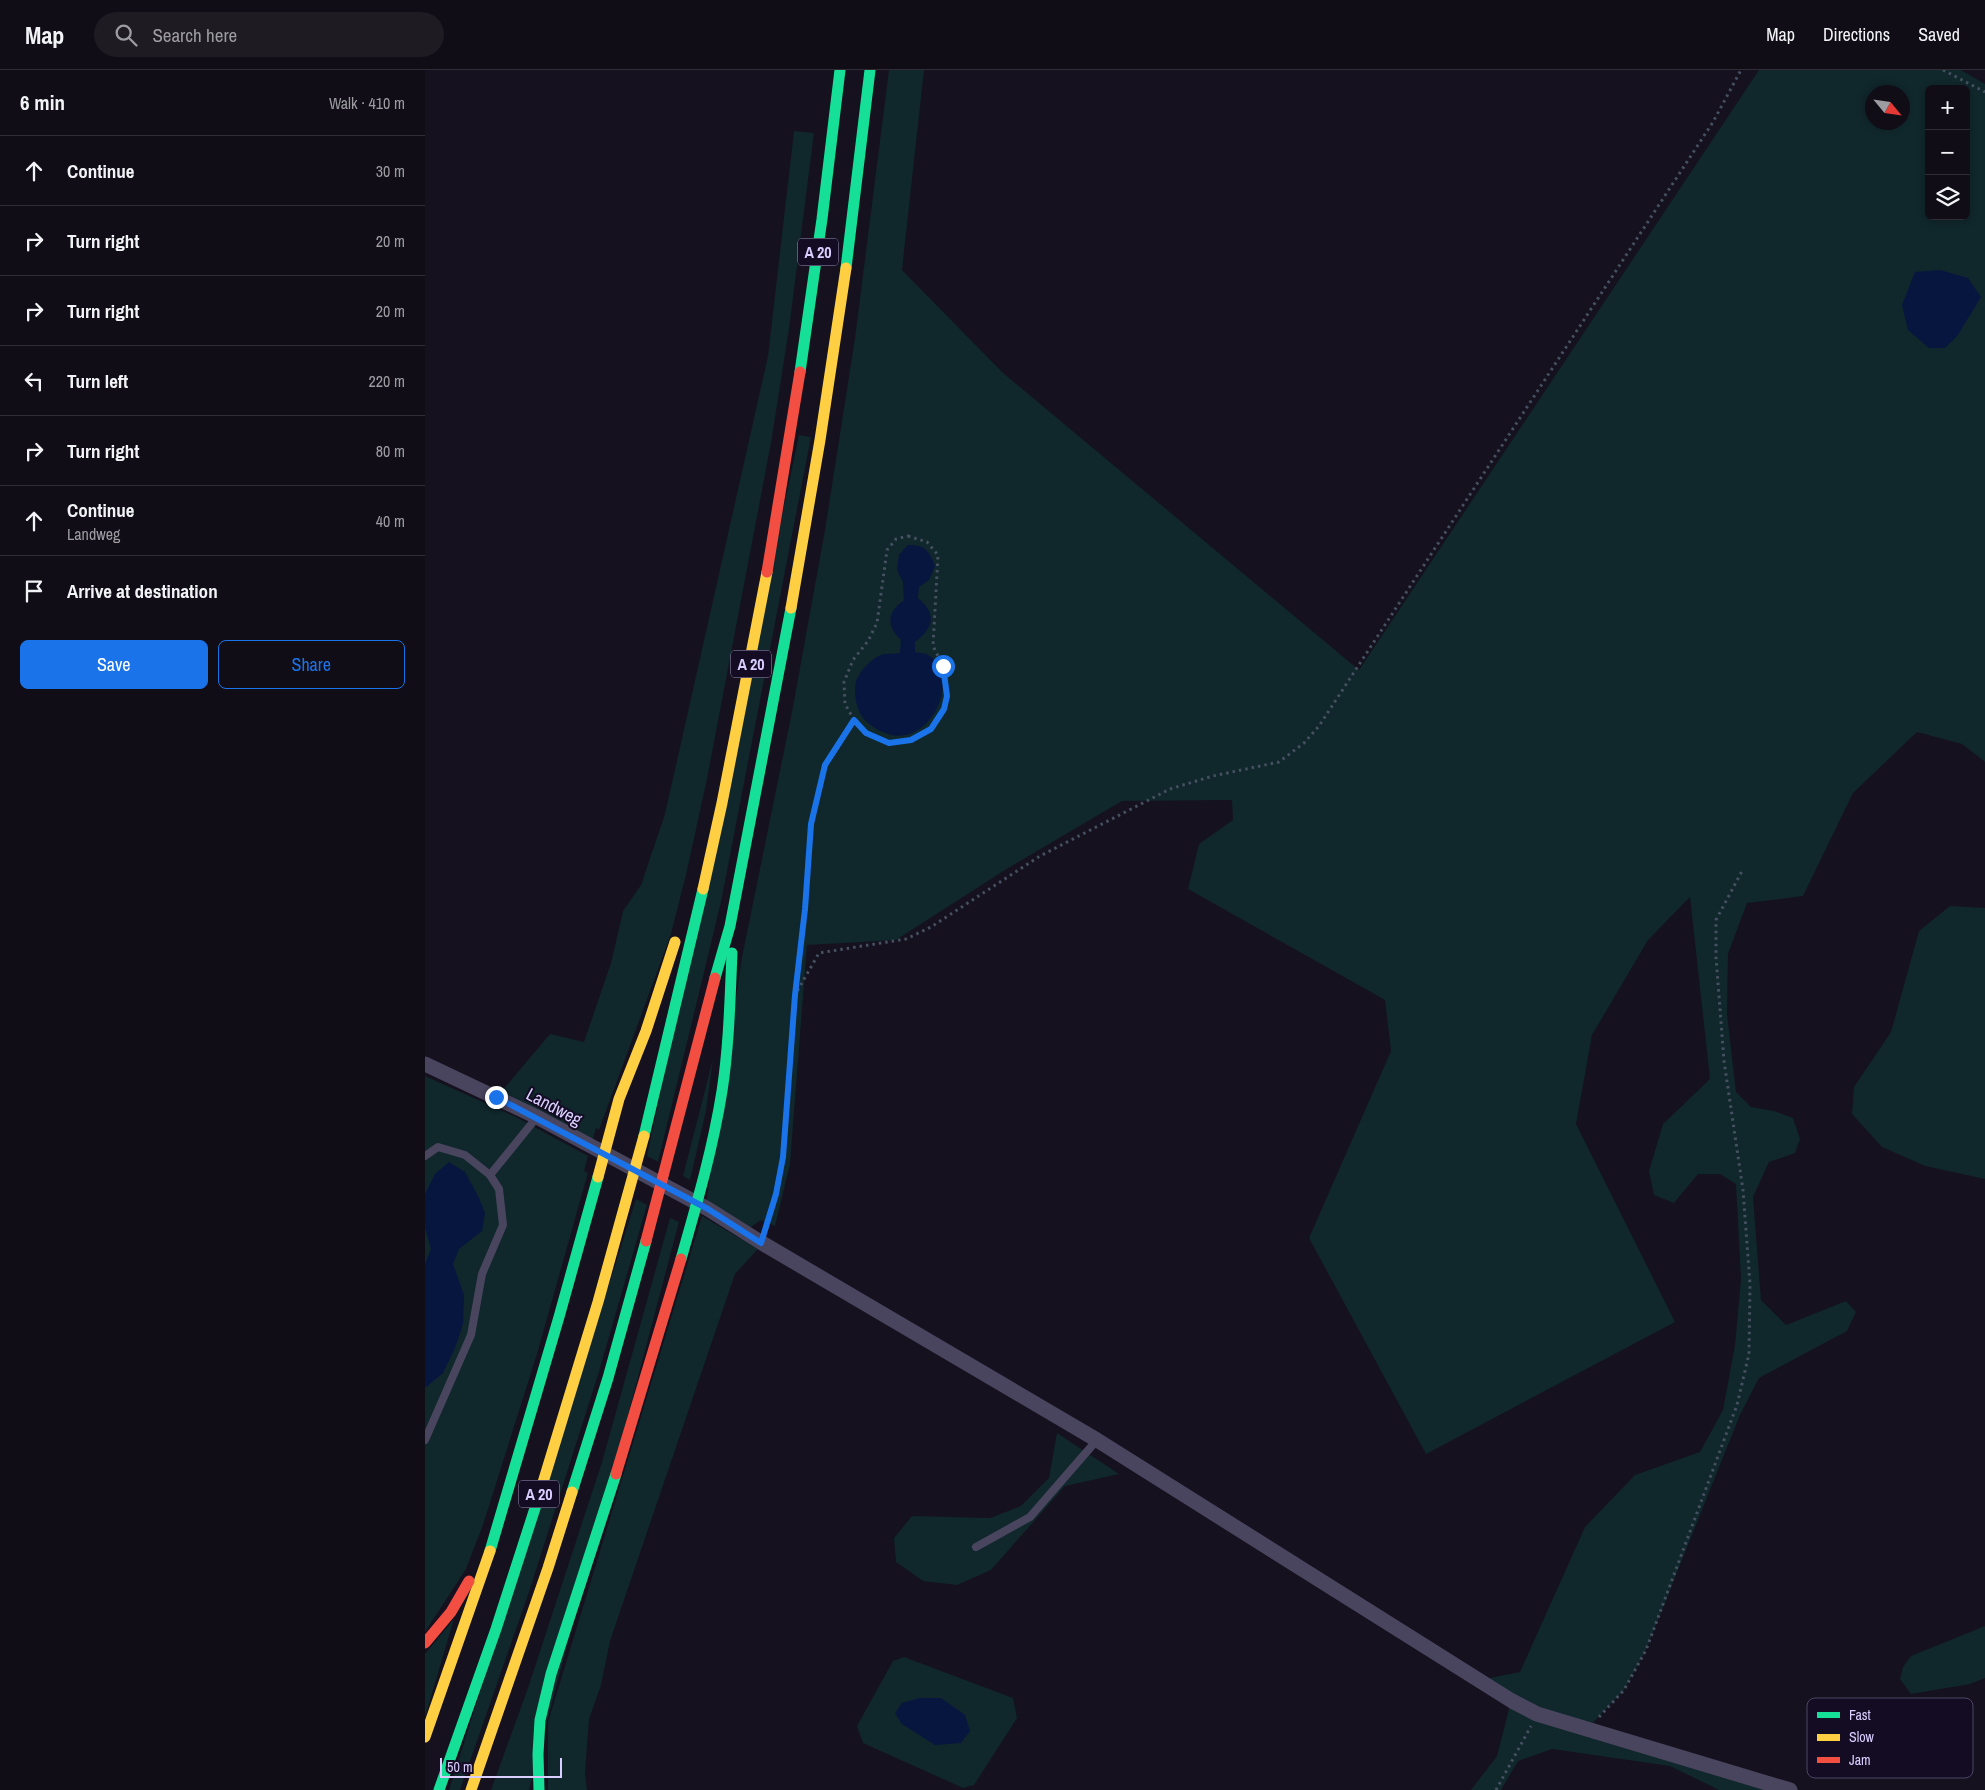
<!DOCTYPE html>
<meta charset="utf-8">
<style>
body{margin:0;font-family:"Archivo Narrow",sans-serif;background:#1e1b23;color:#f1f3f6}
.controls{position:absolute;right:15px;top:15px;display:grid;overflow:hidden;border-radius:8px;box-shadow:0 2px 8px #0003}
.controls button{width:45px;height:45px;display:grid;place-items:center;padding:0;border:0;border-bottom:1px solid #302d35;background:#100d16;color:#f1f3f6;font:25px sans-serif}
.compass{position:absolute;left:1440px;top:15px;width:45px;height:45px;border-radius:50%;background:#100d16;box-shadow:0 2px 8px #0003;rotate:119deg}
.scale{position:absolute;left:15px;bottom:12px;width:122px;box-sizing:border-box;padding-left:5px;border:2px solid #d9ceff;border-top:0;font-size:14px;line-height:18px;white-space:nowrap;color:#d9ceff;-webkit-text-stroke:4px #130c23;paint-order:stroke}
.stop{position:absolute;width:15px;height:15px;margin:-11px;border:4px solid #1a73e8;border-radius:50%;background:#fff}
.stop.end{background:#1a73e8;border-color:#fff;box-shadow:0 1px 5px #0008}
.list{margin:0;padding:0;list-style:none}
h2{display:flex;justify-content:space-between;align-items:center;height:65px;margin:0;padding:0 20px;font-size:21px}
h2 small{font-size:16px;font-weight:400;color:#9c9ca1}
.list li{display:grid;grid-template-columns:32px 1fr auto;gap:15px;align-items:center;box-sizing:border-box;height:70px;padding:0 20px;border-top:1px solid #302d35}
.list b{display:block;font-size:19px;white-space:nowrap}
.list p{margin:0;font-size:16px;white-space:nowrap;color:#9c9ca1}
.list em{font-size:16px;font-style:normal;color:#9c9ca1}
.actions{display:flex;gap:10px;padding:15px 20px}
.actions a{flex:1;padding:11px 0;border:1px solid #1a73e8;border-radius:8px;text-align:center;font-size:18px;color:#1a73e8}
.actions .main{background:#1a73e8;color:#fff}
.icon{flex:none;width:28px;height:28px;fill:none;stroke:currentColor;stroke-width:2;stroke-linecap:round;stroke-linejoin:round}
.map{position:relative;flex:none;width:1560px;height:1720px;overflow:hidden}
header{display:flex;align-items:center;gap:30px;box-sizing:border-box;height:70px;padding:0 25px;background:#100d16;border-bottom:1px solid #302d35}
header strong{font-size:24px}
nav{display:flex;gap:28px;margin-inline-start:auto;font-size:18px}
.search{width:350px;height:45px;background:#1e1b23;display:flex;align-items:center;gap:12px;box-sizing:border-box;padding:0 18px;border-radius:28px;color:#9c9ca1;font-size:19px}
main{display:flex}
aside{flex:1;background:#100d16}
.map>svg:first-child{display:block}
.green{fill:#10272c;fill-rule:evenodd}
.water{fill:#07163f}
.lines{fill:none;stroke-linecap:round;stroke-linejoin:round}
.path{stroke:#455060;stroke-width:3;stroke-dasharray:2.5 4;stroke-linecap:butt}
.lane{stroke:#4a455f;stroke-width:8}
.street{stroke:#4a455f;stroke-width:15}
.fast{stroke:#16e098;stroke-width:11}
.slow{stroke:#ffcf43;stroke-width:11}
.jam{stroke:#f24e42;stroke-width:11}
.route{stroke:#1a73e8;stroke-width:6}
.labels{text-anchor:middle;stroke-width:4;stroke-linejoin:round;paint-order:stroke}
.shield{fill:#130c23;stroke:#9e94bd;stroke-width:1}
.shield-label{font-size:16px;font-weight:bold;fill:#d9ceff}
.street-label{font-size:18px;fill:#d9ceff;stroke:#130c23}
.key{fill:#130c23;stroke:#4e4665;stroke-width:1}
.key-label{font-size:14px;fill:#d9ceff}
</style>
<header>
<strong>Map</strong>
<div class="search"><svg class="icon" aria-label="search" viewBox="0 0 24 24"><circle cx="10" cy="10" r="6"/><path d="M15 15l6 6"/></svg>Search here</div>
<nav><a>Map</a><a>Directions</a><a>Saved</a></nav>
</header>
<main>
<aside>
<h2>6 min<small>Walk · 410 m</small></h2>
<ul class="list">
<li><svg class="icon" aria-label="ahead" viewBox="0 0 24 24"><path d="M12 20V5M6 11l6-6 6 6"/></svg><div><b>Continue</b></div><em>30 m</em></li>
<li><svg class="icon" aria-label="right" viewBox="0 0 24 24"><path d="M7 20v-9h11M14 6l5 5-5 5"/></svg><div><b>Turn right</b></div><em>20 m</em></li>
<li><svg class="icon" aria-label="right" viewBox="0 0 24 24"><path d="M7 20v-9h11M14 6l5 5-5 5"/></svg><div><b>Turn right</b></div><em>20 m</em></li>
<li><svg class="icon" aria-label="left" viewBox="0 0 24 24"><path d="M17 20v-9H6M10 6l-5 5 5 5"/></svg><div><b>Turn left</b></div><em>220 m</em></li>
<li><svg class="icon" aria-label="right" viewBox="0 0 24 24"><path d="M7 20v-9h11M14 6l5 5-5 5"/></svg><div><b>Turn right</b></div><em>80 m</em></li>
<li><svg class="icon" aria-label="ahead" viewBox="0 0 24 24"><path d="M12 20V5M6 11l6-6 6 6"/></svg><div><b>Continue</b><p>Landweg</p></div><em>40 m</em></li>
<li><svg class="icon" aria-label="arrive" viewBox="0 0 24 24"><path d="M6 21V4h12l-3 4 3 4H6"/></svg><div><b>Arrive at destination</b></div></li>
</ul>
<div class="actions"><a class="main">Save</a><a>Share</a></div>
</aside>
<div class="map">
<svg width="1560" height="1720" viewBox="0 0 1560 1720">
<rect width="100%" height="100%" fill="#15111e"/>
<g class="green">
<path d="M464 0H499L477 200 578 303 934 600 1334 0H1536L1560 14V692L1537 674 1492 662 1428 723 1378 826 1322 833 1303 884 1302 944 1311 1022 1326 1037 1349 1041 1368 1048 1375 1069 1370 1083 1344 1092 1328 1127 1336 1230 1361 1255 1421 1231 1431 1242 1422 1261 1334 1308 1315 1345 1221 1580 1199 1620 1162 1659 1365 1720H1294L1245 1696 1127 1679 1093 1691 1076 1720H1046L1072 1686 1086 1631 1055 1610 1095 1602 1160 1457 1210 1405 1275 1382 1298 1340 1310 1275 1316 1209 1311 1114 1295 1104H1273L1249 1133 1229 1125 1224 1101 1238 1054 1285 1009 1265 827 1223 870 1167 965 1151 1054 1250 1252 1001 1384 884 1168 966 981 960 930 763 819 774 774 808 750 807 730 697 731 580 800 471 870 382 875 365 1094 350 1156 336 1150 326 1157 317 1156 281 1134 317 887 367 642 400 460 430 268ZM1504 19H1541V146H1504ZM1448 22H1478V52H1448Z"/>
<polygon points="369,61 389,63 364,259 346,373 282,709 261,805 246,864 174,1060 171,1058 167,1072 76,1022 125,964 159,972 186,893 198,841 216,815 240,744 343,286"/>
<polygon points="374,365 386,367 296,832 233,1092 222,1086"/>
<polygon points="1525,836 1560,838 1560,1109 1500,1096 1457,1077 1427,1044 1429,1017 1466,962 1494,861"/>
<polygon points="288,989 281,1041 265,1110 258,1106"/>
<polygon points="0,1006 91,1047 163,1086 159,1101 163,1103 112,1284 58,1455 41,1499 0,1562"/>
<polygon points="211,1129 222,1135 173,1305 105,1519 35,1720 24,1720"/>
<polygon points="277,1146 333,1179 310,1204 185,1571 176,1615 164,1649 160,1704 162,1720 123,1720 123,1652"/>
<polygon points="245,1148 254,1152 104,1720 66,1720 103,1618 177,1392"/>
<polygon points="632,1363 694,1404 640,1416 566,1500 532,1515 498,1511 471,1492 469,1468 487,1446 565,1448 596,1436 624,1408"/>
<polygon points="29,1549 0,1647 0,1584"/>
<polygon points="1560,1556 1560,1608 1545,1614 1486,1624 1475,1609 1478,1597 1486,1586"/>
<polygon points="479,1587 588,1628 592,1648 549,1715 538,1718 438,1673 432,1656 468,1591"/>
</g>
<g class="water">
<polygon points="1515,200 1543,208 1556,227 1533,265 1520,278 1504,278 1483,260 1477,235 1490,202"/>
<path d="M483 475C500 475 504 480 510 496L504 510 494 517 493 528C512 544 509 558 490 572V582C493 583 498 583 501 584 544 602 499 703 441 651 432 643 428 624 431 612 433 603 447 588 456 585 461 583 469 584 475 583L476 570C461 556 462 542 479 530L478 512 472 500 474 485Z"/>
<polygon points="24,1092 40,1102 54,1128 60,1143 57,1161 34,1179 28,1194 39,1225 38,1254 30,1278 18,1303 0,1318 0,1194 6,1179 0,1157 0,1124 10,1104"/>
<polygon points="495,1628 516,1628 540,1645 545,1661 536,1673 510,1675 477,1654 470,1643 477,1633"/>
</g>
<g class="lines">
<g class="path">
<polyline points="1518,0 1560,22"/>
<polygon points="483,466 502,472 513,485 508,576 518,596 522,626 519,639 506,659 486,670 464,673 441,663 429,650 420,634 419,612 428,590 443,571 452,553 462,480 471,469"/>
<polyline points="370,922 380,839 386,755 400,695 429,650"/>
<polyline points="341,1158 351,1125 358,1087 370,925 394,883 481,869 506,857 615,786 745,719 788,706 854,692 879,673 894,656 1288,52 1316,0"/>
<polyline points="1174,1647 1199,1620 1221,1580 1312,1335 1324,1284 1325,1214 1318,1120 1299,991 1291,887 1291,850 1317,801"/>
<polyline points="1071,1720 1106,1656"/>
</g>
<g class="lane">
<polyline points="0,1086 13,1077 40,1085 65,1105 74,1119 78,1155 57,1204 46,1265 0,1370"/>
<polyline points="65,1105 112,1047"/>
<polyline points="551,1477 605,1447 672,1370"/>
</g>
<polyline class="street" points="0,994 112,1047 283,1139 337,1173 672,1370 1087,1631 1112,1644 1365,1720"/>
<g class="fast">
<polyline points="421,198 445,0"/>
<polyline points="375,302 397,149 415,0"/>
<polyline points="290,908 305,856 366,538"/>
<polyline points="219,1066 278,819"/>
<path d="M256 1189C272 1133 288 1078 297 1021 304 976 305 929 307 883"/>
<polyline points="147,1422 183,1308 221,1171"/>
<polyline points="65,1481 134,1247 173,1107"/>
<polyline points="14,1720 71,1559 112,1432"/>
<polyline points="114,1720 113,1684 115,1650 126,1604 191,1404"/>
</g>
<g class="slow">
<polyline points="366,538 395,370 421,198"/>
<polyline points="278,819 297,733 342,502"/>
<polyline points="173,1107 194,1029 221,961 250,872"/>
<polyline points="112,1432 173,1232 219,1066"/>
<polyline points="0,1667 65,1481"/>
<polyline points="46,1720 123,1498 147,1422"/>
</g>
<g class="jam">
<polyline points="342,502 375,302"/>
<polyline points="221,1171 290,908"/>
<polyline points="191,1404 256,1189"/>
<polyline points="0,1573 26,1542 44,1511"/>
</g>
</g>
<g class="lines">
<polyline class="route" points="71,1027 283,1139 336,1173 351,1124 358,1087 370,925 380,839 386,754 400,695 429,650 441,663 464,673 486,670 506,659 519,639 522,626 518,596"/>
</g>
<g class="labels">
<g class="shield">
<rect x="373" y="168.5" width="40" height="27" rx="4"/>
<rect x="306" y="580.5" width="40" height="27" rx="4"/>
<rect x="94" y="1410.5" width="40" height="27" rx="4"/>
</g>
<g class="shield-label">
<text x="393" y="188">A 20</text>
<text x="326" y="600">A 20</text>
<text x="114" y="1430">A 20</text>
</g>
<g class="street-label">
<text transform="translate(129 1037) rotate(28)" y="6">Landweg</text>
</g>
</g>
<rect x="1382" y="1628" width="166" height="80" rx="8" class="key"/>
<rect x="1392" y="1642" width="23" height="6" fill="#16e098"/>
<rect x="1392" y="1664" width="23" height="7" fill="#ffcf43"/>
<rect x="1392" y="1687" width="23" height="6" fill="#f24e42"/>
<g class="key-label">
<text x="1424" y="1650">Fast</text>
<text x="1424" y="1672">Slow</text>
<text x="1424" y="1695">Jam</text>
</g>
</svg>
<div class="controls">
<button>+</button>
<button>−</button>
<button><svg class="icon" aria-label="layers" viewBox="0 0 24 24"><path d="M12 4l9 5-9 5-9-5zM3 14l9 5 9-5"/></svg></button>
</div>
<svg class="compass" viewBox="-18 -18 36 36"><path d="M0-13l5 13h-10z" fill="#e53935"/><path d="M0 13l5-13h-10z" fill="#9c9ca1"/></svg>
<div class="scale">50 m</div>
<div class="stop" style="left:518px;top:596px"></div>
<div class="stop end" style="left:71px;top:1027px"></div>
</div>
</main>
